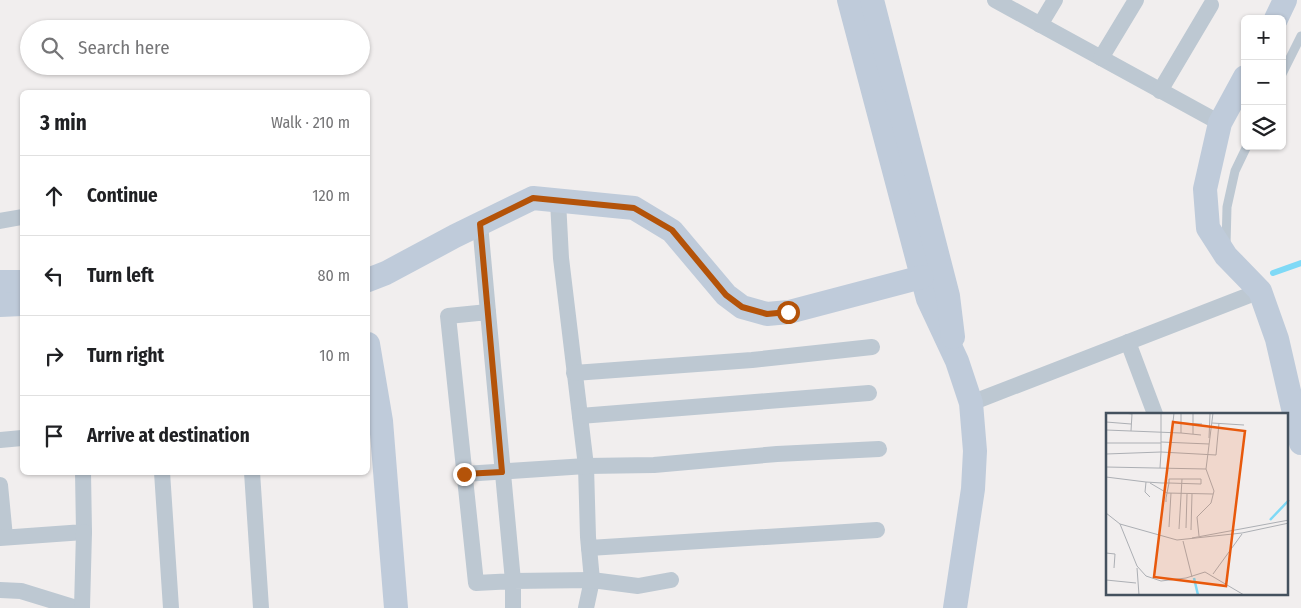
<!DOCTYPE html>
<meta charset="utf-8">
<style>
body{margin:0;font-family:"Fira Sans Condensed",sans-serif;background:#f6f6f6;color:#202124}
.controls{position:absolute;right:15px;top:15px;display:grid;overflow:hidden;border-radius:8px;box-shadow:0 1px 4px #0004}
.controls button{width:45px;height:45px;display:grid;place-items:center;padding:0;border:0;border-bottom:1px solid #e0e0e0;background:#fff;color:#202124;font:25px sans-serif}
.stop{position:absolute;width:15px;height:15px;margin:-11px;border:4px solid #b45309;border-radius:50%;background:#fff}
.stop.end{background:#b45309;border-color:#fff;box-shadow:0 1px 5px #0008}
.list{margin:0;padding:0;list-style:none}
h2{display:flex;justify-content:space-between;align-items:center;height:65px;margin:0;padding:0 20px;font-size:21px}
h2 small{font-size:16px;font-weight:400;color:#757577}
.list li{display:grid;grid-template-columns:32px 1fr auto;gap:15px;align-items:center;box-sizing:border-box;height:80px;padding:0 20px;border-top:1px solid #e0e0e0}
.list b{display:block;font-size:19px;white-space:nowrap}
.list em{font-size:16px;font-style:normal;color:#757577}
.icon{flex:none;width:28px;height:28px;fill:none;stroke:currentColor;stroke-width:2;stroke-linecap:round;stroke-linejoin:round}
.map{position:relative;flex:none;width:1301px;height:608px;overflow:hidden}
.search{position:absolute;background:#fff;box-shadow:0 1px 4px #0004;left:20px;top:20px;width:350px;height:55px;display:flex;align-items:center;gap:12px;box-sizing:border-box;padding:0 18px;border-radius:28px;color:#757577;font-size:19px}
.panel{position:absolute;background:#fff;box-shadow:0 1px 4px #0004;left:20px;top:90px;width:350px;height:385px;border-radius:8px}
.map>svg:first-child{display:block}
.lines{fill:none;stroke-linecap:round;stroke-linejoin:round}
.stream{stroke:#7fd9f6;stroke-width:6}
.lane{stroke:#bdc8d2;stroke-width:9}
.street{stroke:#bdc8d2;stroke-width:16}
.secondary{stroke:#bfcbda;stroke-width:24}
.route{stroke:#b45309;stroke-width:6}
.inset-river{fill:none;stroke:#7fd9f6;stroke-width:2.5}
.inset-road{fill:none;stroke:#acafb4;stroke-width:1}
.view{fill:#e8590c;fill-opacity:0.15;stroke:#e8590c;stroke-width:2.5}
.inset-edge{fill:none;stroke:#44515e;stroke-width:2.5}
</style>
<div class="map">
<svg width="1301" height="608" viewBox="0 0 1301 608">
<rect width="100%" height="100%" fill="#f1eeee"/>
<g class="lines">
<polyline class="stream" points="1273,273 1301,263"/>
<g class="lane">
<polyline points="1282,74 1301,36"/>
<polyline points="1226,246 1227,207 1235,171 1247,146"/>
</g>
<g class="street">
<polyline points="995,0 1220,123"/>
<polyline points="1040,25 1055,0"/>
<polyline points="1101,58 1136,0"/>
<polyline points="1160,91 1211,5"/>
<polyline points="558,201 561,258 586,466 588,537 592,580 586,608"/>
<polyline points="0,221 22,217"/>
<polyline points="480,224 488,312"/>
<polyline points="1128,342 1155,414"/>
<polyline points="574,373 752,360 872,347"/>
<polyline points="971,403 1260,291"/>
<polyline points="580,416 869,393"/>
<polyline points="0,440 22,438"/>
<polyline points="162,472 171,608"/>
<polyline points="252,472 261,608"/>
<polyline points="464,474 586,466 654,465 777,454 879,449"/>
<polyline points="0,485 5,537"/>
<polyline points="0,538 84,532 83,472"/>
<polyline points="589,548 877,530"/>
<polyline points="0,590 21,591 76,608"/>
<polyline points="82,608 84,532"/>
<polyline points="513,608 513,581 488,312 448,316 476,583 513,581 592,580 638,586 671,580"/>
</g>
<g class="secondary">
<polyline points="849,0 928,299 957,361 971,403 975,451 973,489 955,608"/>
<polyline points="872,0 948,296 953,337"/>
<polyline points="1276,19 1285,0"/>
<polyline points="1245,77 1220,123 1205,189 1208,228 1226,256 1260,291 1277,339 1301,443"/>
<polyline points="368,280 386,273 455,236 533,198 634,208 672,231 726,295 742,307 767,314 789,312 922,277"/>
<polyline points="0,282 22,282"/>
<polyline points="0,305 22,304"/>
<polyline points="368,344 381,421 396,608"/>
</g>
</g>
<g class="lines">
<polyline class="route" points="464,474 502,472 480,224 533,198 634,208 672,230 726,295 742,307 767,314 788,312"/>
</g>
<g transform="translate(1106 413)">
<rect width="182" height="182" fill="#f1eeee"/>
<path class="inset-river" d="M164 107 183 87M88 165 92 182"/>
<path class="inset-road" d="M18 0 26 1 25 18M55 0V39L110 42 113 10M75 0V20L95 22M80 0H148M0 9 25 11M75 10 96 11M106 10 138 12M0 17 75 20M66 18 68 0M87 21V0M103 25 104 1M55 29 103 31M0 30H55M0 41 55 39 54 55M0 54 100 56M0 64 40 69 56 70H63L95 71V66H63V70L60 85V89M40 69 39 79 44 84M44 70 61 80 107 81M0 100 14 111 71 127 136 120 183 110M14 111 31 153 40 163 55 168 80 165 99 159 138 182M63 114 65 80M80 115 81 81M73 116 76 66M85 117 86 81M93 123 91 104 105 90 108 78 100 56 107 0M86 125 183 107M77 128 86 164M0 140 9 141 8 155M31 155 33 182M107 161 136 121M0 167 30 170"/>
<path class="view" d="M67 9 139 18 120 173 48 164Z"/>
<rect width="182" height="182" class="inset-edge"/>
</g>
</svg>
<div class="controls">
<button>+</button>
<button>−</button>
<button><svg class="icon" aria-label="layers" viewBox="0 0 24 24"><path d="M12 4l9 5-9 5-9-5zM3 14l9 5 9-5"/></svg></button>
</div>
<div class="stop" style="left:788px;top:312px"></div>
<div class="stop end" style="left:464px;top:474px"></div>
<div class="search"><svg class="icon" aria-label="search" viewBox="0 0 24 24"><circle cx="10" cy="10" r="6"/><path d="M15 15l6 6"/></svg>Search here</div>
<section class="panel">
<h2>3 min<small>Walk · 210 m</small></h2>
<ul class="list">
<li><svg class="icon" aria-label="ahead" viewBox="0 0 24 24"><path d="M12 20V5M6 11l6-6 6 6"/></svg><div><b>Continue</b></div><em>120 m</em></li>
<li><svg class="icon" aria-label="left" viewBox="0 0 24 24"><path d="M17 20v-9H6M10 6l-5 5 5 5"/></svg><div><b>Turn left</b></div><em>80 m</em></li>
<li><svg class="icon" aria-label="right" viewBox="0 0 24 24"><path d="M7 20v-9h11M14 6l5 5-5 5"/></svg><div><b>Turn right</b></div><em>10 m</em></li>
<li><svg class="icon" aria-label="arrive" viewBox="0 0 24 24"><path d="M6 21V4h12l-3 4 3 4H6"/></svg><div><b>Arrive at destination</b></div></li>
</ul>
</section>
</div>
